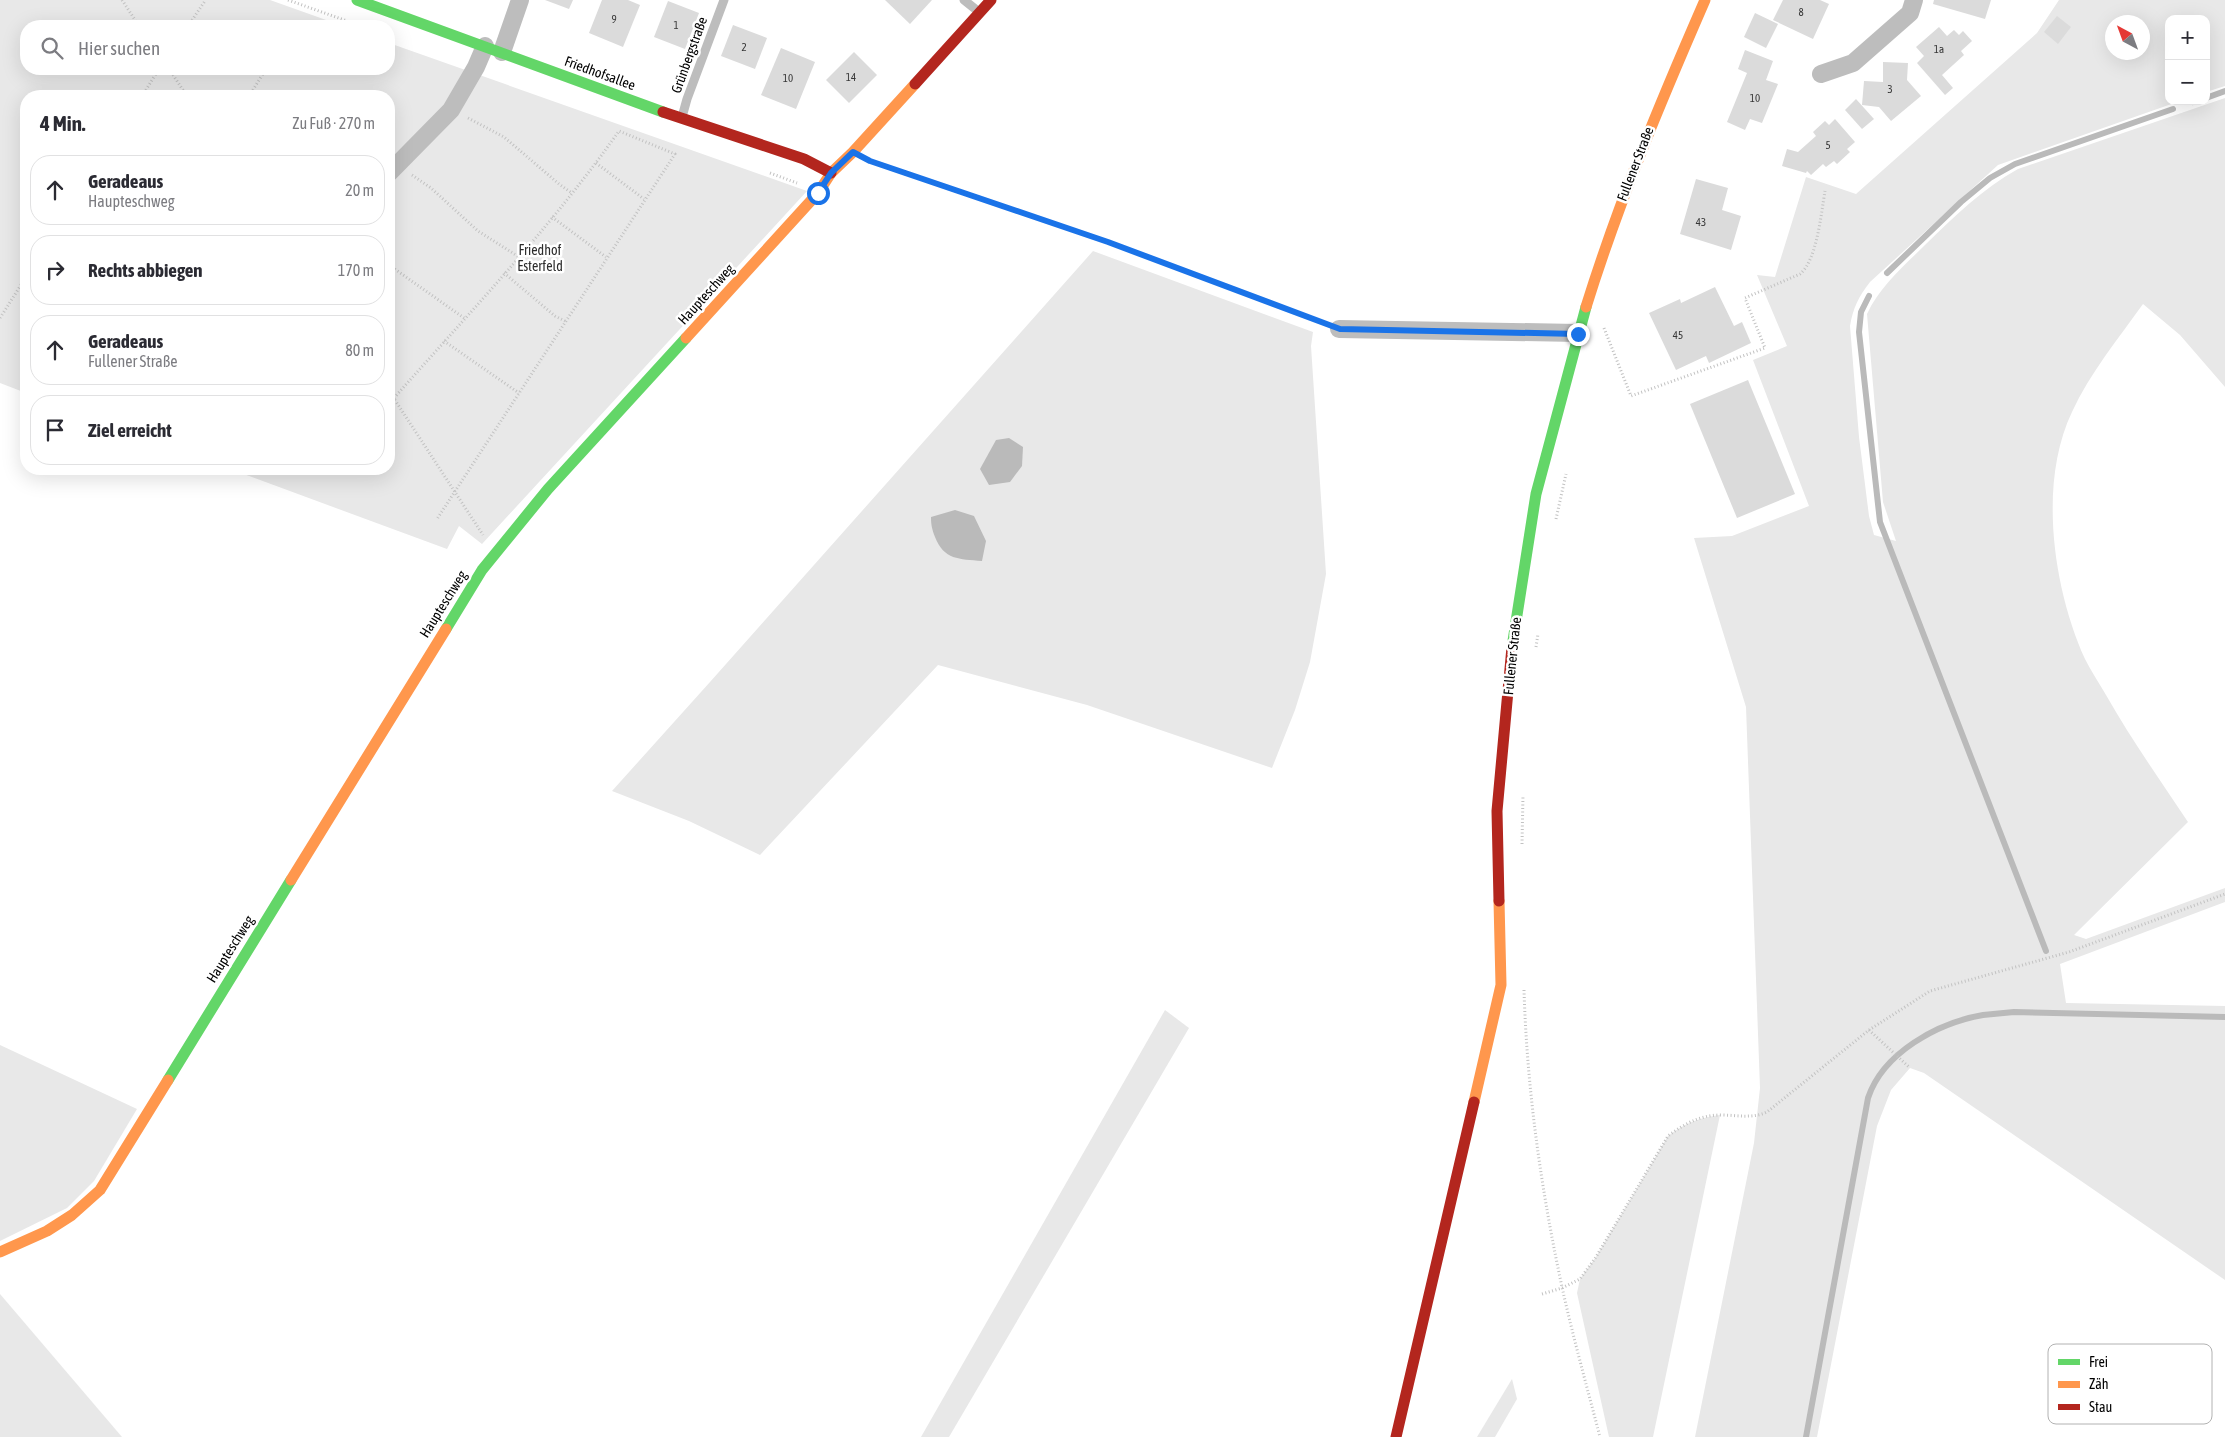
<!DOCTYPE html>
<html lang="de">
<meta charset="utf-8">
<style>
body{margin:0;font-family:"Asap Condensed",sans-serif;background:#f7f7f7;color:#2b2b33}
.controls{position:absolute;right:15px;top:15px;display:grid;overflow:hidden;border-radius:10px;box-shadow:0 5px 20px #0002}
.controls button{width:45px;height:45px;display:grid;place-items:center;padding:0;border:0;border-bottom:1px solid #e1e1e2;background:#fff;color:#2b2b33;font:25px sans-serif}
.compass{position:absolute;left:2105px;top:15px;width:45px;height:45px;border-radius:50%;background:#fff;box-shadow:0 5px 20px #0002;rotate:319deg}
.stop{position:absolute;width:15px;height:15px;margin:-11px;border:4px solid #1a73e8;border-radius:50%;background:#fff}
.stop.end{background:#1a73e8;border-color:#fff;box-shadow:0 1px 5px #0008}
.list{margin:0;padding:0;list-style:none}
h2{display:flex;justify-content:space-between;align-items:center;height:65px;margin:0;padding:0 20px;font-size:21px}
h2 small{font-size:16px;font-weight:400;color:#7c7c81}
.list li{display:grid;grid-template-columns:32px 1fr auto;gap:15px;align-items:center;box-sizing:border-box;height:70px;margin:0 10px 10px;padding:0 10px;border:1px solid #e1e1e2;border-radius:20px}
.list b{display:block;font-size:19px;white-space:nowrap}
.list p{margin:0;font-size:16px;white-space:nowrap;color:#7c7c81}
.list em{font-size:16px;font-style:normal;color:#7c7c81}
.icon{flex:none;width:28px;height:28px;fill:none;stroke:currentColor;stroke-width:2;stroke-linecap:round;stroke-linejoin:round}
.map{position:relative;flex:none;width:2225px;height:1437px;overflow:hidden}
.search{position:absolute;background:#fff;box-shadow:0 5px 20px #0002;left:20px;top:20px;width:375px;height:55px;display:flex;align-items:center;gap:12px;box-sizing:border-box;padding:0 18px;border-radius:20px;color:#7c7c81;font-size:19px}
.panel{position:absolute;background:#fff;box-shadow:0 5px 20px #0002;left:20px;top:90px;width:375px;height:385px;border-radius:20px}
.map>svg:first-child{display:block}
.green{fill:#e8e8e8;fill-rule:evenodd}
.water{fill:#bababa}
.lines{fill:none;stroke-linecap:round;stroke-linejoin:round}
.stream{stroke:#bababa;stroke-width:6}
.building{fill:#dbdbdb}
.path{stroke:#c2c2c2;stroke-width:3;stroke-dasharray:1 2.5;stroke-linecap:butt}
.lane{stroke:#bdbdbd;stroke-width:9}
.street{stroke:#bdbdbd;stroke-width:18}
.fast{stroke:#63d668;stroke-width:11}
.slow{stroke:#ff974d;stroke-width:11}
.jam{stroke:#b3261e;stroke-width:11}
.route{stroke:#1a73e8;stroke-width:6}
.labels{text-anchor:middle;stroke-width:5;stroke-linejoin:round;paint-order:stroke}
.number-label{font-size:11px;fill:#373737}
.street-label{font-size:14px;fill:#000;stroke:#fff}
.park-label{font-size:14px;fill:#2c2c2c;stroke:#fff}
.key{fill:#fff;stroke:#b2b2b2;stroke-width:1}
.key-label{font-size:14px;fill:#000}
</style>
<div class="map">
<svg width="2225" height="1437" viewBox="0 0 2225 1437">
<rect width="100%" height="100%" fill="#fff"/>
<g class="green">
<polygon points="0,0 270,0 343,26 26,26 26,69 389,69 389,43 807,191 482,544 459,526 447,549 230,469 389,469 389,96 26,96 26,393 0,383"/>
<path d="M2059 0H2225V86L2206 92V19H2169V101H2180L1998 165 1870 282C1859 296 1853 308 1850 326L1859 437 1869 516 1874 535 1896 541 1883 502 1867 314C1880 286 1904 266 1926 244 1955 216 1982 189 2018 169L2225 98V387L2180 335 2143 304C2118 339 2090 373 2072 412 2038 483 2053 588 2085 659 2091 671 2099 683 2106 695 2131 739 2160 780 2188 822L2074 935 2086 939 2225 888V902L2060 964 2066 1003 2225 1006V1280L1924 1073 1910 1068 1891 1090 1877 1126 1817 1437H1695L1754 1143 1760 1088 1746 707 1694 538 1732 536 1809 506 1753 360 1787 346 1757 275 1775 277 1806 177 1856 194 2037 33ZM2112 22H2142V52H2112Z"/>
<polygon points="1093,251 1313,332 1311,346 1326,574 1310,662 1295,710 1272,768 1087,705 938,665 760,855 689,821 612,791 710,682"/>
<polygon points="1165,1010 1189,1028 949,1437 921,1437"/>
<polygon points="0,1045 137,1109 94,1181 67,1208 0,1241"/>
<path d="M1720 1115 1653 1437H1609L1577 1293 1580 1279 1596 1257 1668 1136C1685 1123 1699 1118 1720 1115Z"/>
<polygon points="0,1294 122,1437 0,1437"/>
<polygon points="1512,1379 1517,1399 1495,1437 1477,1437"/>
</g>
<g class="water">
<polygon points="1009,438 1023,447 1022,466 1010,482 989,485 980,469 996,440"/>
<path d="M955 510 974 516 986 541 982 561C959 559 944 560 935 537 932 529 931 525 931 517Z"/>
</g>
<g class="lines">
<g class="stream">
<polyline points="2206,98 2225,91"/>
<polyline points="2193,102 2195,101"/>
<polyline points="1887,273 1961,202 1990,178 2015,164 2173,109"/>
<polyline points="1869,296 1861,312 1859,332 1880,522 2046,951"/>
<path d="M1806 1437 1868 1098C1883 1053 1937 1023 1983 1015 1993 1014 2003 1013 2014 1012L2225 1017"/>
</g>
</g>
<g class="building">
<polygon points="545,0 573,0 569,9"/>
<polygon points="602,0 628,0 640,5 623,47 589,33"/>
<polygon points="885,0 932,0 910,24"/>
<polygon points="1783,0 1820,0 1829,4 1813,39 1773,20"/>
<polygon points="1934,0 1991,0 1985,19 1933,4"/>
<polygon points="668,1 699,13 685,49 654,37"/>
<polygon points="1755,13 1778,24 1766,48 1744,37"/>
<polygon points="2057,16 2071,27 2058,44 2044,32"/>
<polygon points="733,25 767,38 755,69 721,56"/>
<polygon points="1939,27 1947,36 1954,30 1959,35 1963,31 1972,41 1961,51 1964,55 1942,75 1953,88 1945,95 1917,63 1924,56 1916,47"/>
<polygon points="781,48 815,62 796,109 761,95"/>
<polygon points="1745,50 1773,61 1766,80 1778,84 1762,123 1750,119 1745,130 1727,122 1747,73 1738,69"/>
<polygon points="854,52 877,75 849,103 826,80"/>
<polygon points="1883,62 1908,63 1907,80 1921,96 1891,121 1879,107 1862,105 1864,81 1883,82"/>
<polygon points="1856,99 1874,119 1862,129 1845,110"/>
<polygon points="1835,119 1855,142 1847,149 1850,152 1837,164 1834,161 1826,167 1823,164 1811,175 1807,171 1806,173 1782,166 1787,149 1798,152 1816,136 1813,132 1825,121 1829,125"/>
<polygon points="1696,179 1728,188 1722,210 1741,216 1731,250 1680,234"/>
<polygon points="1715,287 1734,326 1742,322 1751,343 1709,363 1706,356 1676,370 1649,313 1680,299 1681,303"/>
<polygon points="1748,380 1795,494 1737,518 1690,404"/>
</g>
<g class="lines">
<g class="path">
<polyline points="122,0 139,26"/>
<polyline points="288,0 347,21"/>
<polyline points="188,26 205,1"/>
<polyline points="293,26 296,22"/>
<polyline points="169,69 187,96"/>
<polyline points="102,70 103,69"/>
<polyline points="142,96 159,69"/>
<polyline points="249,96 266,69"/>
<polyline points="468,118 504,137 559,184 572,193"/>
<polyline points="874,162 1108,242 1323,323"/>
<polyline points="596,163 644,199"/>
<polyline points="770,173 797,183"/>
<polyline points="412,175 431,188 478,231 519,257"/>
<polyline points="552,217 606,257"/>
<polyline points="389,265 464,318"/>
<polyline points="504,273 555,316 565,321"/>
<polyline points="0,318 26,277"/>
<path d="M1604 328 1631 396 1765 348 1745 298 1800 274C1817 260 1821 214 1825 191"/>
<polyline points="444,341 519,393"/>
<polyline points="389,391 483,535"/>
<path d="M394 398C471 311 552 226 619 131L675 154 437 519"/>
<polyline points="1556,519 1566,474"/>
<polyline points="1536,647 1538,634"/>
<polyline points="1522,844 1523,795"/>
<path d="M1524 990C1527 1090 1541 1189 1562 1287 1573 1337 1587 1387 1600 1437"/>
<polyline points="1869,1030 1910,1068"/>
<path d="M1542 1294 1562 1288 1580 1279 1596 1257 1668 1136C1684 1124 1700 1115 1721 1115 1737 1115 1752 1119 1767 1112L1869 1030 1930 991 2069 952 2225 894"/>
</g>
<g class="lane">
<polyline points="964,0 979,12"/>
<polyline points="682,117 687,99 724,0"/>
</g>
<g class="street">
<polyline points="502,52 520,0"/>
<polyline points="1821,74 1853,63 1910,13 1914,0"/>
<polyline points="389,173 451,110 476,67 485,46"/>
<polyline points="1339,329 1578,333"/>
</g>
<g class="fast">
<polyline points="357,0 663,112"/>
<polyline points="446,629 482,570 548,489 686,338"/>
<polyline points="1512,647 1536,494 1586,307"/>
<polyline points="168,1080 291,880"/>
</g>
<g class="slow">
<path d="M1586 307C1619 201 1661 101 1705 0"/>
<polyline points="686,338 818,193 831,173 853,152 915,84"/>
<polyline points="291,880 446,629"/>
<polyline points="1474,1102 1501,985 1499,901"/>
<polyline points="0,1252 47,1231 72,1215 100,1190 168,1080"/>
</g>
<g class="jam">
<polyline points="915,84 991,0"/>
<polyline points="663,112 804,159 831,173"/>
<polyline points="1499,901 1497,811 1512,647"/>
<polyline points="1396,1437 1474,1102"/>
</g>
</g>
<g class="lines">
<polyline class="route" points="818,193 831,173 853,152 870,161 1108,242 1340,329 1578,334"/>
</g>
<g class="labels">
<g class="number-label">
<text x="1801" y="16">8</text>
<text x="614" y="23">9</text>
<text x="676" y="29">1</text>
<text x="744" y="51">2</text>
<text x="1939" y="53">1a</text>
<text x="851" y="81">14</text>
<text x="788" y="82">10</text>
<text x="1890" y="93">3</text>
<text x="1755" y="102">10</text>
<text x="1828" y="149">5</text>
<text x="1701" y="226">43</text>
<text x="1678" y="339">45</text>
</g>
<g class="street-label">
<text transform="translate(689 55) rotate(-70)" y="5">Grünbergstraße</text>
<text transform="translate(600 73) rotate(20)" y="5">Friedhofsallee</text>
<text transform="translate(1635 164) rotate(-69)" y="5">Fullener Straße</text>
<text transform="translate(706 294) rotate(-48)" y="5">Haupteschweg</text>
<text transform="translate(443 604) rotate(-58)" y="5">Haupteschweg</text>
<text transform="translate(1512 656) rotate(-84)" y="5">Fullener Straße</text>
<text transform="translate(230 949) rotate(-58)" y="5">Haupteschweg</text>
</g>
<g class="park-label">
<text x="540" y="255">Friedhof<tspan x="540" dy="16">Esterfeld</tspan></text>
</g>
</g>
<rect x="2048" y="1344" width="164" height="80" rx="8" class="key"/>
<rect x="2058" y="1359" width="22" height="6" fill="#63d668"/>
<rect x="2058" y="1381" width="22" height="7" fill="#ff974d"/>
<rect x="2058" y="1404" width="22" height="6" fill="#b3261e"/>
<g class="key-label">
<text x="2089" y="1367">Frei</text>
<text x="2089" y="1389">Zäh</text>
<text x="2089" y="1412">Stau</text>
</g>
</svg>
<div class="controls">
<button>+</button>
<button>−</button>
</div>
<svg class="compass" viewBox="-18 -18 36 36"><path d="M0-13l5 13h-10z" fill="#e53935"/><path d="M0 13l5-13h-10z" fill="#7c7c81"/></svg>
<div class="stop" style="left:818px;top:193px"></div>
<div class="stop end" style="left:1578px;top:334px"></div>
<div class="search"><svg class="icon" aria-label="search" viewBox="0 0 24 24"><circle cx="10" cy="10" r="6"/><path d="M15 15l6 6"/></svg>Hier suchen</div>
<section class="panel">
<h2>4 Min.<small>Zu Fuß · 270 m</small></h2>
<ul class="list">
<li><svg class="icon" aria-label="ahead" viewBox="0 0 24 24"><path d="M12 20V5M6 11l6-6 6 6"/></svg><div><b>Geradeaus</b><p>Haupteschweg</p></div><em>20 m</em></li>
<li><svg class="icon" aria-label="right" viewBox="0 0 24 24"><path d="M7 20v-9h11M14 6l5 5-5 5"/></svg><div><b>Rechts abbiegen</b></div><em>170 m</em></li>
<li><svg class="icon" aria-label="ahead" viewBox="0 0 24 24"><path d="M12 20V5M6 11l6-6 6 6"/></svg><div><b>Geradeaus</b><p>Fullener Straße</p></div><em>80 m</em></li>
<li><svg class="icon" aria-label="arrive" viewBox="0 0 24 24"><path d="M6 21V4h12l-3 4 3 4H6"/></svg><div><b>Ziel erreicht</b></div></li>
</ul>
</section>
</div>
